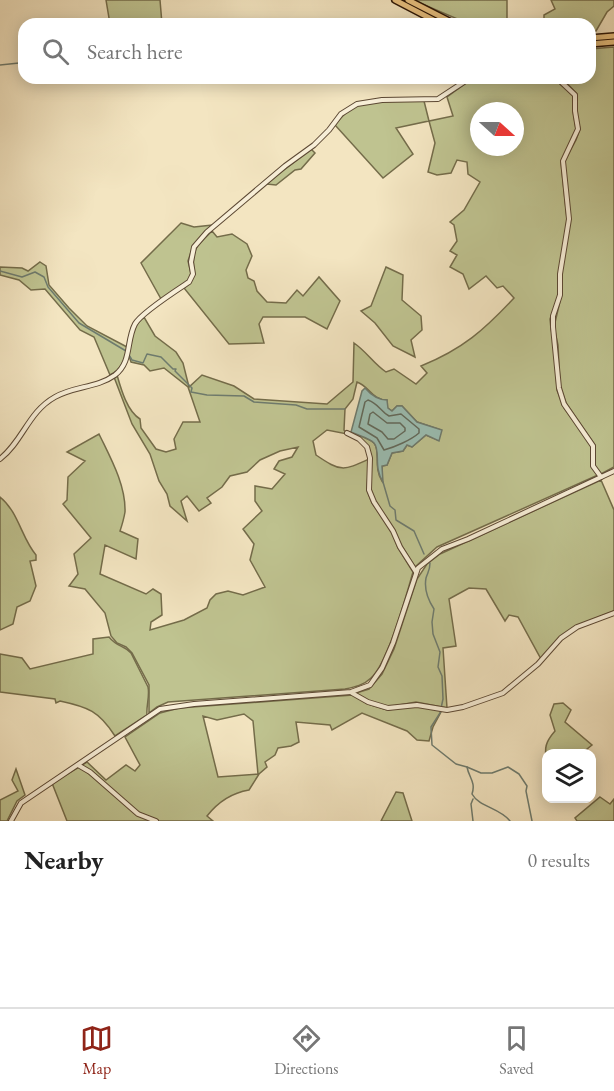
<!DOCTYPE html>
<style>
body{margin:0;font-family:"EB Garamond",serif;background:#f6f6f6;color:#222}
.controls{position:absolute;right:18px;bottom:18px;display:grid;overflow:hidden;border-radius:12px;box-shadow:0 3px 15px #0003}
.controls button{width:54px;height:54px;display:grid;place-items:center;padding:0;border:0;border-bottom:2px solid #e0e0e0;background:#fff;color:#222;font:30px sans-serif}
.compass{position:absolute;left:470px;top:102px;width:54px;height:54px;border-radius:50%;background:#fff;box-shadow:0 3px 15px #0003;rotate:111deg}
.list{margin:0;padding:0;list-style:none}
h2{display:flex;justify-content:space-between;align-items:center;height:78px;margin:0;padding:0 24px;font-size:26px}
h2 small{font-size:20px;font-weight:400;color:#767676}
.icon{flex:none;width:33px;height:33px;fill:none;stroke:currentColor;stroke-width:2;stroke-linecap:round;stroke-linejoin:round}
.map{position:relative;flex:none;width:614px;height:821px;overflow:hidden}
.search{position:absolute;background:#fff;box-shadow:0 3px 15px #0003;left:18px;right:18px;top:18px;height:66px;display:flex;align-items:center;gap:15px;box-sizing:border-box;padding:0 21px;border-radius:18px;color:#767676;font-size:22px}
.sheet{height:186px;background:#fff}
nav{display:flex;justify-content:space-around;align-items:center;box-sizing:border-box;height:84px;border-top:2px solid #e0e0e0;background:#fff;font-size:16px;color:#767676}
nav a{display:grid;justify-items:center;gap:3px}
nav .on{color:#8f2418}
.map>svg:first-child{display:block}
.green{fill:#bfc390;stroke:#746c4a;stroke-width:1.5;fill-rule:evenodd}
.water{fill:#9bbfb4;stroke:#6e7b6e;stroke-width:1.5}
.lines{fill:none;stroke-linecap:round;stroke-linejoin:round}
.shore{stroke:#626a5c;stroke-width:1.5}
.stream{stroke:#6e7b6e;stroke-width:1.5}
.minor-casing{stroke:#5c4833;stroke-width:6}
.major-casing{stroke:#2a1404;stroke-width:8}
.minor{stroke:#f7eed7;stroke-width:4}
.major{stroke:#eac280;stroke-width:5}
</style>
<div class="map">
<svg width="614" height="821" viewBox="0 0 614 821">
<rect width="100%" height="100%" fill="#f3e5c1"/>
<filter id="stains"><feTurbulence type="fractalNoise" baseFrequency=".00333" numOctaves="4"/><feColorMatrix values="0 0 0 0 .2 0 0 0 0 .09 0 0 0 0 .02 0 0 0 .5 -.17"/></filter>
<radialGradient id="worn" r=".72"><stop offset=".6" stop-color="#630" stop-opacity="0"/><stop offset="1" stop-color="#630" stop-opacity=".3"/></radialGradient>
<g class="green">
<polygon points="106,0 160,0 162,24 110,24"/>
<polygon points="413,0 507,0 507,24 469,24"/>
<polygon points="551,0 614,0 614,6 607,12 596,31 590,32 590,24 544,24 544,15 555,9"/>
<polygon points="614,47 614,467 601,474 594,465 595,445 566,403 560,386 558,345 554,327 561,297 562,270 570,219 564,162 576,140 580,129 576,110 577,94 562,78 590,78 590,49"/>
<path d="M473 78H553L574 96 573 111 576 129 561 162 567 219 563 258 558 276V297L550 319 551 329 555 346 557 390 564 408 592 446 591 466 598 475 437 547 415 567 374 501C363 474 384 449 350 433L351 432C357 435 369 438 374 443 381 451 373 467 382 481V466L387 465 392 453 403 451 407 445 412 447 426 435 438 440 441 430 417 422 402 406H397L392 411 387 408V400C372 400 369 386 357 382L353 399 345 409 344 430 347 434 327 430 313 441 316 455C341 472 343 471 369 459L367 490 372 503 392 532 398 548 413 572C406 596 388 663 371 678 364 685 355 687 345 689L168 702 157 707 149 713V685L132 653 126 647 117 643 111 636 105 613 85 589 69 586 78 574 74 554 91 538 63 504 67 500 68 477 85 461 67 452 99 434C110 457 126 485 125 512 124 518 122 525 120 531L138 539 136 559 105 545 100 574 146 594 153 589 161 594 162 615 151 622 150 630 184 620 207 608 210 600 216 594 228 591 243 595 265 587 250 560 254 544 243 529 262 511 255 501V486L272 489 285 474 274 469 279 461 292 457 298 447 280 451 260 460 247 472 230 476 222 487 207 498 211 503 199 511 187 496 181 501 187 521 170 506 167 494 159 481 150 454 132 424 114 377 117 375C121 389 127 411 140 419L141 428 156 449 166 452 176 449 174 439 183 422H200L188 387 164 368 150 371 144 365 131 362C125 348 132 326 144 317L155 336 176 352 183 363 189 387 202 375 234 386 254 399 327 404 353 382 354 343C367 352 373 363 386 372L394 369 416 384 427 373 421 366C463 349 484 330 514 298L503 286 497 288 486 276 469 289 463 274 450 267 457 255 450 251 457 241 454 225 450 222 464 210 480 182 468 174 467 162 457 160 451 173 437 175 428 172 435 143 429 121 396 128 413 154 383 178 335 125C341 117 347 110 356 106 372 99 408 98 424 101L429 121 453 116 447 97ZM479 111H515V147H479Z"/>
<polygon points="311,149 315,153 301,169 295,170 276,185 266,184"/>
<polygon points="181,223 194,227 213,225 193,246 188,261 191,273 188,281 161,299 141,263"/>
<path d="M212 231 217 237 232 234 247 244 252 256 246 270 248 278 254 281 257 291 267 302 286 303 297 290 303 296 319 277 340 301 327 329 305 317H263L259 324 264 343 229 344 184 288C202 275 188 266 196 249 198 243 207 236 212 231Z"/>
<path d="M40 262 46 266 49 285 69 308 87 326 127 347C126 358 121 370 110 375L94 337 80 330 45 289 31 290 19 280 0 275V267L22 268 28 271Z"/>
<polygon points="386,267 403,275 402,300 421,316 422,330 411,340 415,357 393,346 375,323 361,311 371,306"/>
<polygon points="601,480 614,510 614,611 576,626 541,659 518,617 509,615 505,621 486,589 469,588 449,599 456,646 443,648 447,708 416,702 388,707 369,701 356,693 369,689 382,674 394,649 417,579 427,564 440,554"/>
<path d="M0 497C18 511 22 539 36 555V560L30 561 36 586 30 601 17 607 13 624 0 630Z"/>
<path d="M109 637C117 647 125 646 131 653 132 655 147 685 148 687 150 696 146 706 147 715L115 736C99 711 88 707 60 701L56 703 55 699 0 692V654L22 658 30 669 93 654V639Z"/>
<path d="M353 695 368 704 387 710 417 706 442 710 433 727 429 741 417 740 407 731 362 713 332 730 330 725 296 722 299 742 291 746 278 748 275 755 265 762 267 767 259 774 249 790C231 793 218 802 207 816L213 821H159L138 812 82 765 87 762 106 780 126 765 135 771 140 765 125 737 160 713 179 708ZM244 714 253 721 258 774 218 777 203 716 217 720Z"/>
<path d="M563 703 571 710 565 722 592 745 582 753 546 755C544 745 549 738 555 731L550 715 554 704Z"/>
<path d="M79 767C106 782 123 810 152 821H67L52 783Z"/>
<polygon points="16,769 25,795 17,801 7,821 0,821 0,800 18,791 12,780"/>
<polygon points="396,792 403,793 412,821 381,821"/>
<polygon points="600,797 610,804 614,799 614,821 577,821 575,818"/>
</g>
<path class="water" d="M365 388C371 395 378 400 387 400L388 408 392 411 397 406H402L417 422 442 430 439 441 426 435 412 447 407 445 403 451 392 453 387 465 382 466 383 482C373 467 381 451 374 443 369 438 357 435 351 432L362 391Z"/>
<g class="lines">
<g class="shore">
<path d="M368 400C379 404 380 411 389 416L401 414 419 429V433C411 440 395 447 384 450L377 438 359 427 365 402Z"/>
<polygon points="373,412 387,423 400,423 405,428 405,431 394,439 388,439 382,432 368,424 370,414"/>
</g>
<g class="stream">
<polyline points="0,65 19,63"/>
<polyline points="0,271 22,277 35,272 44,277 48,287 79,323 126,351"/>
<polyline points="129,355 132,360 143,363 147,354 161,357 173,369 176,369 175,371 192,388 191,392 207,395 244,396 254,402 296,405 307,409 345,409"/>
<polyline points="383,482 390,506 395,510 396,520 414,531 424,554"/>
<path d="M430 563C430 570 428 572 426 578 424 589 428 600 434 609L432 622 433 634 440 652 438 667 442 676 443 699 440 713 431 727 432 745 456 764 467 767C469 778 476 782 472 794 479 807 500 808 510 821"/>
<polyline points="467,767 481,773 492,773 508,767 519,774 527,786 526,791 532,821"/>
<polyline points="473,799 471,804 473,821"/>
</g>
<g class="minor-casing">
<g id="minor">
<polyline points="557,78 575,95 575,111 578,129 563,161 569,219 560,274 560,295 553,316 553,327 559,388 564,404 593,446 593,466 601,477"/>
<polyline points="347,433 359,439 367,447 370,458 369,490 374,502 393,531 400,547 416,572"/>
<path d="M0 459C23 441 28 412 55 397 74 386 97 388 115 375 132 362 126 341 135 324 141 313 177 290 189 282L193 274 191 262 194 247 207 232 285 166 314 145 329 130 341 114 357 104 382 100 438 99 470 78"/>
<polyline points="352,693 368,702 388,708 417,705 447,710 463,707 503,693 538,664 561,638 577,627 614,613"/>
<polyline points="78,765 90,772 138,814 156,821"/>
<polyline points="11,821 21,803 160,709 194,704 351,692 370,685 382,668 393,643 418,568 442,549 468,539 614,471"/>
</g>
</g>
<g class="major-casing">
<g id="major">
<polyline points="395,0 441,24"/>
<polyline points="408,0 455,24"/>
<polyline points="590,38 614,36"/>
<polyline points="590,44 614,42"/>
</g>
</g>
<use href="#minor" class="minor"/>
<use href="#major" class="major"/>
</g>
<rect width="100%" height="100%" filter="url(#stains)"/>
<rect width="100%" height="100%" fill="url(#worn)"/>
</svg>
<div class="controls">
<button><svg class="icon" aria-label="layers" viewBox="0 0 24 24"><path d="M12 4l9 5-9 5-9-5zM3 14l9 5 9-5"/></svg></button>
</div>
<svg class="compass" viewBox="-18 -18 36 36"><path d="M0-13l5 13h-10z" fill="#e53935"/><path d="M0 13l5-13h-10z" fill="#767676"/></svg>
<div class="search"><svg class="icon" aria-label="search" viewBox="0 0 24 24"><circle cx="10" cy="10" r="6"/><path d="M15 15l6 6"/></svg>Search here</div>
</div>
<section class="sheet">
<h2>Nearby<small>0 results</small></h2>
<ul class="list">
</ul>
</section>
<nav>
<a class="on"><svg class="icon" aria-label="map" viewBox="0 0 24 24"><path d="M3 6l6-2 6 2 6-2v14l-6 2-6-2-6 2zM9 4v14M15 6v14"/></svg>Map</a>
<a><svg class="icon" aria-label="directions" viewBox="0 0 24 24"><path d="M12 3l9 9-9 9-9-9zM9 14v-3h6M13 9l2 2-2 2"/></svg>Directions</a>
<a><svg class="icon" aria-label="saved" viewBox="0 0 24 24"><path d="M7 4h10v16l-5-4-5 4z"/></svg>Saved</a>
</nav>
